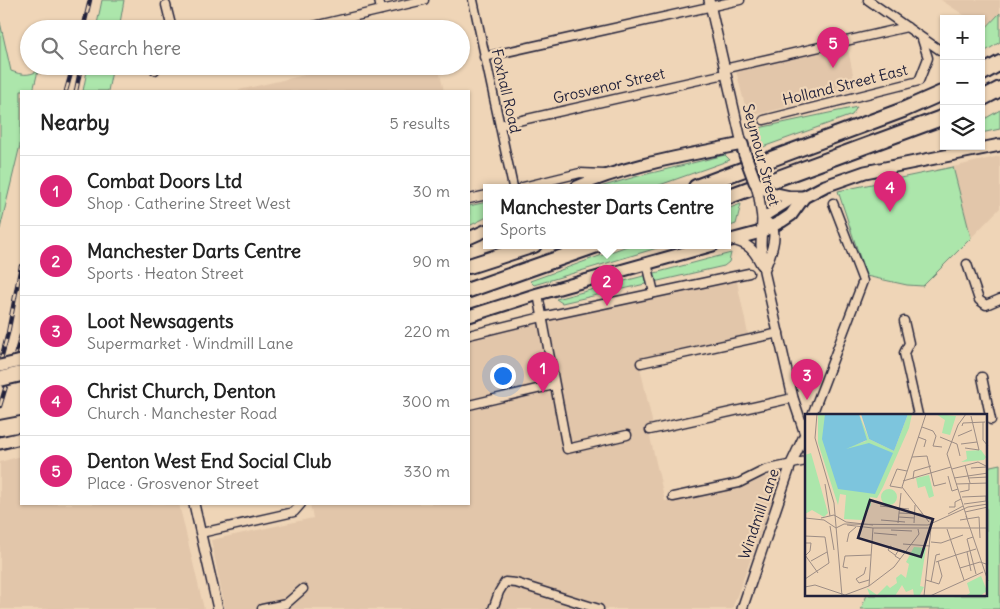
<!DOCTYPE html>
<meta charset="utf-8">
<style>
body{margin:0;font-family:Delius,sans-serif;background:#f6f6f6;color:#222}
.controls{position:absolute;right:15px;top:15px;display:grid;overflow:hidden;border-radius:0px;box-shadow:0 1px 4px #0004}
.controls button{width:45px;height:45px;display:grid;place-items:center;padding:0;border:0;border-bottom:1px solid #e0e0e0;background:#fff;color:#222;font:25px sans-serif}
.you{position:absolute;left:502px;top:375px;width:18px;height:18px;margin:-12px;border:4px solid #fff;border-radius:50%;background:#1a73e8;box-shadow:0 0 0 8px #1a73e833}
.badge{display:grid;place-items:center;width:32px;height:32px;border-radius:50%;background:#db2777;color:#fff;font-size:16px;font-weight:700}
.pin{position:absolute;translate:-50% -41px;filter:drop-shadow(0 1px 2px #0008)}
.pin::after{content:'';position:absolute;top:26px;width:18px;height:15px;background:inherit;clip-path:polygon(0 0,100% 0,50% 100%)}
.popup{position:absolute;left:483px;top:184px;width:248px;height:65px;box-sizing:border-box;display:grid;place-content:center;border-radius:0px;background:#fff;filter:drop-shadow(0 1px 4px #0005);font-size:16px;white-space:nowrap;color:#767676}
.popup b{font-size:19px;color:#222}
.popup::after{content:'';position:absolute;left:50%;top:100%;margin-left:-10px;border:10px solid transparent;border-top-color:#fff}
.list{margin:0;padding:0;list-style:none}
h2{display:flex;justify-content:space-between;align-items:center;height:65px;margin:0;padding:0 20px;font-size:21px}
h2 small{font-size:16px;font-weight:400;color:#767676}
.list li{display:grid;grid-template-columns:32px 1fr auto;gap:15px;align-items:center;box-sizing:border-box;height:70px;padding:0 20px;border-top:1px solid #e0e0e0}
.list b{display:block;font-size:19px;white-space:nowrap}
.list p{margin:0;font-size:16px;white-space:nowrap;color:#767676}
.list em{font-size:16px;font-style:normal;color:#767676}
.icon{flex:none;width:28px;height:28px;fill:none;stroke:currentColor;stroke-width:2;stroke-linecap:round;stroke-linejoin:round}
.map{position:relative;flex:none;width:1000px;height:609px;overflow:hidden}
.search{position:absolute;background:#fff;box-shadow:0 1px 4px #0004;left:20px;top:20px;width:450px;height:55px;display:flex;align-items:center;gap:12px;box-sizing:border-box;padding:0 18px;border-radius:28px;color:#767676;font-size:19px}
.panel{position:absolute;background:#fff;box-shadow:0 1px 4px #0004;left:20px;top:90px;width:450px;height:415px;border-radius:0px}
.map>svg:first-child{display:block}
.built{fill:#e2c6aa}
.green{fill:#ace6ab;stroke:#678473}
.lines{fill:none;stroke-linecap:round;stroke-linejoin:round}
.minor-casing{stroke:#22223b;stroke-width:11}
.tertiary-casing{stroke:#22223b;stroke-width:12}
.primary-casing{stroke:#22223b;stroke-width:15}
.motorway-casing{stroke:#22223b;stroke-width:18}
.minor{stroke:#efd5b7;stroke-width:8}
.tertiary{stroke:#efd5b7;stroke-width:9}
.primary{stroke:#efd5b7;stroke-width:11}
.motorway{stroke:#efd5b7;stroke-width:14}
.rail-casing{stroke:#22223b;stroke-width:4.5}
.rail{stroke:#efd5b7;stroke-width:2.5;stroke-dasharray:8;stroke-linecap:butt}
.tertiary-bridge-casing{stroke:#22223b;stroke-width:12;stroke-linecap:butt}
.primary-bridge-casing{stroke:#22223b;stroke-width:15;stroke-linecap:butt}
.motorway-bridge-casing{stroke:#22223b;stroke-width:18;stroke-linecap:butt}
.tertiary-bridge{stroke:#efd5b7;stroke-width:9}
.primary-bridge{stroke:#efd5b7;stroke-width:11}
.motorway-bridge{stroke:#efd5b7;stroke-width:14}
.labels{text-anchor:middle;stroke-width:4.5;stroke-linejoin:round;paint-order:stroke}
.street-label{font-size:15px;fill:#22223b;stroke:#efd5b7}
.inset-road{fill:none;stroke:#9d8d85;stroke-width:1}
.view{fill:#22223b;fill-opacity:0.15;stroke:#22223b;stroke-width:2.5}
.inset-edge{fill:none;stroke:#22223b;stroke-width:2.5}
</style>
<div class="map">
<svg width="1000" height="609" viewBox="0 0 1000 609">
<rect width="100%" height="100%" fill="#efd5b7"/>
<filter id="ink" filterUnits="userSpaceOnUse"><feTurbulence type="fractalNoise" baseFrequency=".02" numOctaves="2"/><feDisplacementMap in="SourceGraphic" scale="10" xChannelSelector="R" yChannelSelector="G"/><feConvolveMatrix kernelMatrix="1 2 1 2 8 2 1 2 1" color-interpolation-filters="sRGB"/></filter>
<g filter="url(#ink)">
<g class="built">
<polygon points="941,0 1000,0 1000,13 984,28 981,26 981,19 970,19"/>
<polygon points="847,44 856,89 748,117 736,71 775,63"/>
<polygon points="344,66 438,66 444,91 235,91"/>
<polygon points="1000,156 1000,208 971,238 953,167"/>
<polygon points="736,277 748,334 638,358 652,421 650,437 665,501 783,473 732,609 225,609 211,540 313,518 310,504 469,504 469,338"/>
<polygon points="21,456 21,504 179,504 204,609 0,609 0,462"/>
</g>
<g class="green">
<polygon points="102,0 124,0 119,29 96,29"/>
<polygon points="1000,13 1000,42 981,54 981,33"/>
<path d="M0 22 11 71C22 75 28 76 38 71L33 91H21V141L0 229Z"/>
<polygon points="88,66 113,66 108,91 83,91"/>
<polygon points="857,107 852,115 760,148 754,129"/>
<polygon points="1000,110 1000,129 981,133 981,121"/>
<polygon points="725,155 730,160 654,187 600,187 635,177"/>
<polygon points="953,167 971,238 923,286 907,285 866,276 838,191"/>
<polygon points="487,202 487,217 469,226 469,206"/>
<polygon points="741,204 736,224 727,227 727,209"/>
<polygon points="630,245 667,245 534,285 530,281"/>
<polygon points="731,253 729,262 724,266 562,303 556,299"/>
<polygon points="1000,464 1000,609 861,609 867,595 986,595 986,467"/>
</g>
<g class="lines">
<g class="minor-casing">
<g id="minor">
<polyline points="379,0 381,10"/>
<polyline points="473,0 513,187"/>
<polyline points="868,0 944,53"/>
<polyline points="166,5 172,29"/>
<polyline points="301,29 424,0"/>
<polyline points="484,57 740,0"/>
<polyline points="724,69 907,27"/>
<polyline points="155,70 158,66"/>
<polyline points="764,120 919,81 928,58 922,39"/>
<polyline points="500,125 725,74"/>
<polyline points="523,187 580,173 604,174"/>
<polyline points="469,199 487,195"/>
<polyline points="647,263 654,293"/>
<polyline points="967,264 979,300 986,305 1000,299"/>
<polyline points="538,294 567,449 627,435"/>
<polyline points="904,321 909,343 904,353 918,415"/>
<polyline points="469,335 542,317 749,273"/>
<polyline points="641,363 779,333"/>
<polyline points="982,377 991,420"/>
<polyline points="469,405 554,385"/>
<polyline points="812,415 863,281 833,203"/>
<polyline points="650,430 793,398"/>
<polyline points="673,497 739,483 765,470 806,461"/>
<polyline points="201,533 294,512 301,504"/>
<polyline points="262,609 286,604 303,589"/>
<polyline points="493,609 499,592 505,582 516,583 599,609"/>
</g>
</g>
<g class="tertiary-casing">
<g id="tertiary">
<polyline points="709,0 742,144"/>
<path d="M732 240C748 243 754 250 761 264"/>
<path d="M765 268C769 258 779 235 771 226 769 223 765 221 762 218L796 197"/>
<polyline points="194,504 218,609"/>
<polyline points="742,609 791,464 805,434 793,398 764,271 761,245 762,218 759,197"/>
</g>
</g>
<g class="primary-casing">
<g id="primary">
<path d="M577 187C626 165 689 155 742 144L745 155"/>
<polyline points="771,193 790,197 804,197"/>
<polyline points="469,238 487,230"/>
<polyline points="727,241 761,232 782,221 791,215 804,197 825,186 865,172 1000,145"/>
<polyline points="469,316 538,294 713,245"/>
<polyline points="0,443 21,438"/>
</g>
</g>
<g class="motorway-casing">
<g id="motorway">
<polyline points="981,74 1000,63"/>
<polyline points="981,99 1000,89"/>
<polyline points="696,187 903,110 944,92"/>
<polyline points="727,197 944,117"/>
<polyline points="469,266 534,245"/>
<polyline points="469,290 597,245"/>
<polyline points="0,428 21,424"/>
</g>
</g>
<use href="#minor" class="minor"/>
<use href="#tertiary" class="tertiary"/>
<use href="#primary" class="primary"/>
<use href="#motorway" class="motorway"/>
<g class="rail-casing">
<g id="rail">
<polyline points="83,29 90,0"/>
<polyline points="66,91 73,66"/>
<polyline points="76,91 81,66"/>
<polyline points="0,363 8,333 21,266"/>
<polyline points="0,406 21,336"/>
</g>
</g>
<use href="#rail" class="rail"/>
<g class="tertiary-bridge-casing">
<polyline id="tertiary-bridge" points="755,182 759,197"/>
</g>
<g class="primary-bridge-casing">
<g id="primary-bridge">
<polyline points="745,155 755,182 771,193"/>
<polyline points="0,366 21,361"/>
</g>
</g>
<g class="motorway-bridge-casing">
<polyline id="motorway-bridge" points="0,379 21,374"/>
</g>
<use href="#tertiary-bridge" class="tertiary-bridge"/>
<use href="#primary-bridge" class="primary-bridge"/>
<use href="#motorway-bridge" class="motorway-bridge"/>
</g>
</g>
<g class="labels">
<g class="street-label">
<text transform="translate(845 85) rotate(-14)" y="5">Holland Street East</text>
<text transform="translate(609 86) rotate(-13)" y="5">Grosvenor Street</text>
<text transform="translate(506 91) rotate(77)" y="5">Foxhall Road</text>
<text transform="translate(761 155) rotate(75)" y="5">Seymour Street</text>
<text transform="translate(759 514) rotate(-71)" y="5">Windmill Lane</text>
</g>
</g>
<g transform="translate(805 414)">
<rect width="182" height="182" fill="#efd5b7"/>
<path d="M13 0H20L22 40 61 27 54 0 64 25 89 37 103 0H107L104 14 78 73 72 84 65 83 66 91 57 106 39 105 41 81 35 80 33 91 13 29ZM131 0 151 2 145 21 137 19 140 6ZM176 36 181 43 179 46 156 48 162 45 161 37ZM6 39 23 99 19 103 7 96 0 100V41ZM124 61 129 82 124 84 120 72 113 74 111 64ZM76 83a8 8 0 1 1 16 0a8 8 0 1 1-16 0ZM109 133 121 134 115 172 119 173 115 181 109 182 108 175 101 178 97 171 90 182H65L62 174 72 181 82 171 85 174 92 169 91 164 96 160 101 164 104 150 101 148ZM176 162 182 177 175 182H160L165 179 162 169Z" fill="#ace6ab"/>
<path d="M20 0H54L62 26 41 35 64 29 88 39 70 80 33 75 17 25ZM56 0H103L89 37 64 25Z" fill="#7dc5dd"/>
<path class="inset-road" d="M12 0 10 24 29 89 37 182M121 0 97 73 124 108M161 0 153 11 142 40 162 104M178 8V26L183 32M157 12 158 9 180 8M117 13 128 17 131 22 128 32 137 33M153 22 167 16M113 23 121 26 119 33M135 23 152 30 155 42M156 30 172 28M160 34 174 36 166 2M107 43 122 42 129 72 141 69M160 51 165 69M166 54 181 53M147 55 173 48 183 53M143 62 147 77 153 75M149 64 183 59M163 64 183 63M108 65 109 57 126 52M98 67 146 53M20 70 25 102M151 70 183 69M97 74 85 72 92 55 102 57M155 78 164 76V70M157 83 181 82M159 90 181 87V82M75 92 104 95M144 93H150V88L156 85M160 98 183 93M94 99 118 100M143 100 158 92M161 102 183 167M94 103 109 104M0 104 19 106 31 114 39 110 123 111 163 93 183 90M16 104 29 101 41 108 68 111M76 106 100 108M155 106 174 103 175 124M93 109 96 79M109 109 110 91M42 111 68 114H183M25 112 29 136M142 115 159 166M86 116 107 117M69 119 92 121M0 122 20 123 24 149M168 123 162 125 171 160M42 128 44 119 51 113M126 128 136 129 158 121M0 129H6L5 137 1 141M98 130 125 132M162 138 166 157M0 141 13 159M90 141 83 136 85 132 93 137 90 142 95 145M151 141 171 135M6 147 22 138M131 148 151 141M61 153 59 160 51 165 54 169 64 166M43 154 38 153 40 142 66 141M155 154 175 148 181 150M0 165 24 149M121 166 134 170 137 162 133 147M126 168 131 141 135 140M64 172 68 114M0 173 10 171 40 181 64 172 89 153 114 120 113 115M119 182 126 114M125 182 178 158"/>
<path class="view" d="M65 86 128 105 116 143 53 124Z"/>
<rect width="182" height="182" class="inset-edge"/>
</g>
</svg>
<div class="controls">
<button>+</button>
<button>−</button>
<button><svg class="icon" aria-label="layers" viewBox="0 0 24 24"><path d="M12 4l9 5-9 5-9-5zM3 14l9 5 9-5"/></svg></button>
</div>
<div class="you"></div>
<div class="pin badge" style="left:543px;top:393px">1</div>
<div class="pin badge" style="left:607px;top:306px">2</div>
<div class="popup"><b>Manchester Darts Centre</b>Sports</div>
<div class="pin badge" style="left:807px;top:400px">3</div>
<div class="pin badge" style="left:890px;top:212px">4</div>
<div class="pin badge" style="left:833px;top:68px">5</div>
<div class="search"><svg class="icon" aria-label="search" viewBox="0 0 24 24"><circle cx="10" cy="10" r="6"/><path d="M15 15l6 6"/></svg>Search here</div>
<section class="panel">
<h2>Nearby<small>5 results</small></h2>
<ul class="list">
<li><span class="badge">1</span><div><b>Combat Doors Ltd</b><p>Shop · Catherine Street West</p></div><em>30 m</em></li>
<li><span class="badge">2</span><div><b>Manchester Darts Centre</b><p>Sports · Heaton Street</p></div><em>90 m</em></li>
<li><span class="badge">3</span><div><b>Loot Newsagents</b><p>Supermarket · Windmill Lane</p></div><em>220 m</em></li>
<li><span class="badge">4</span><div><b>Christ Church, Denton</b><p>Church · Manchester Road</p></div><em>300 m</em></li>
<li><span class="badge">5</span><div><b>Denton West End Social Club</b><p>Place · Grosvenor Street</p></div><em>330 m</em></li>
</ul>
</section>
</div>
